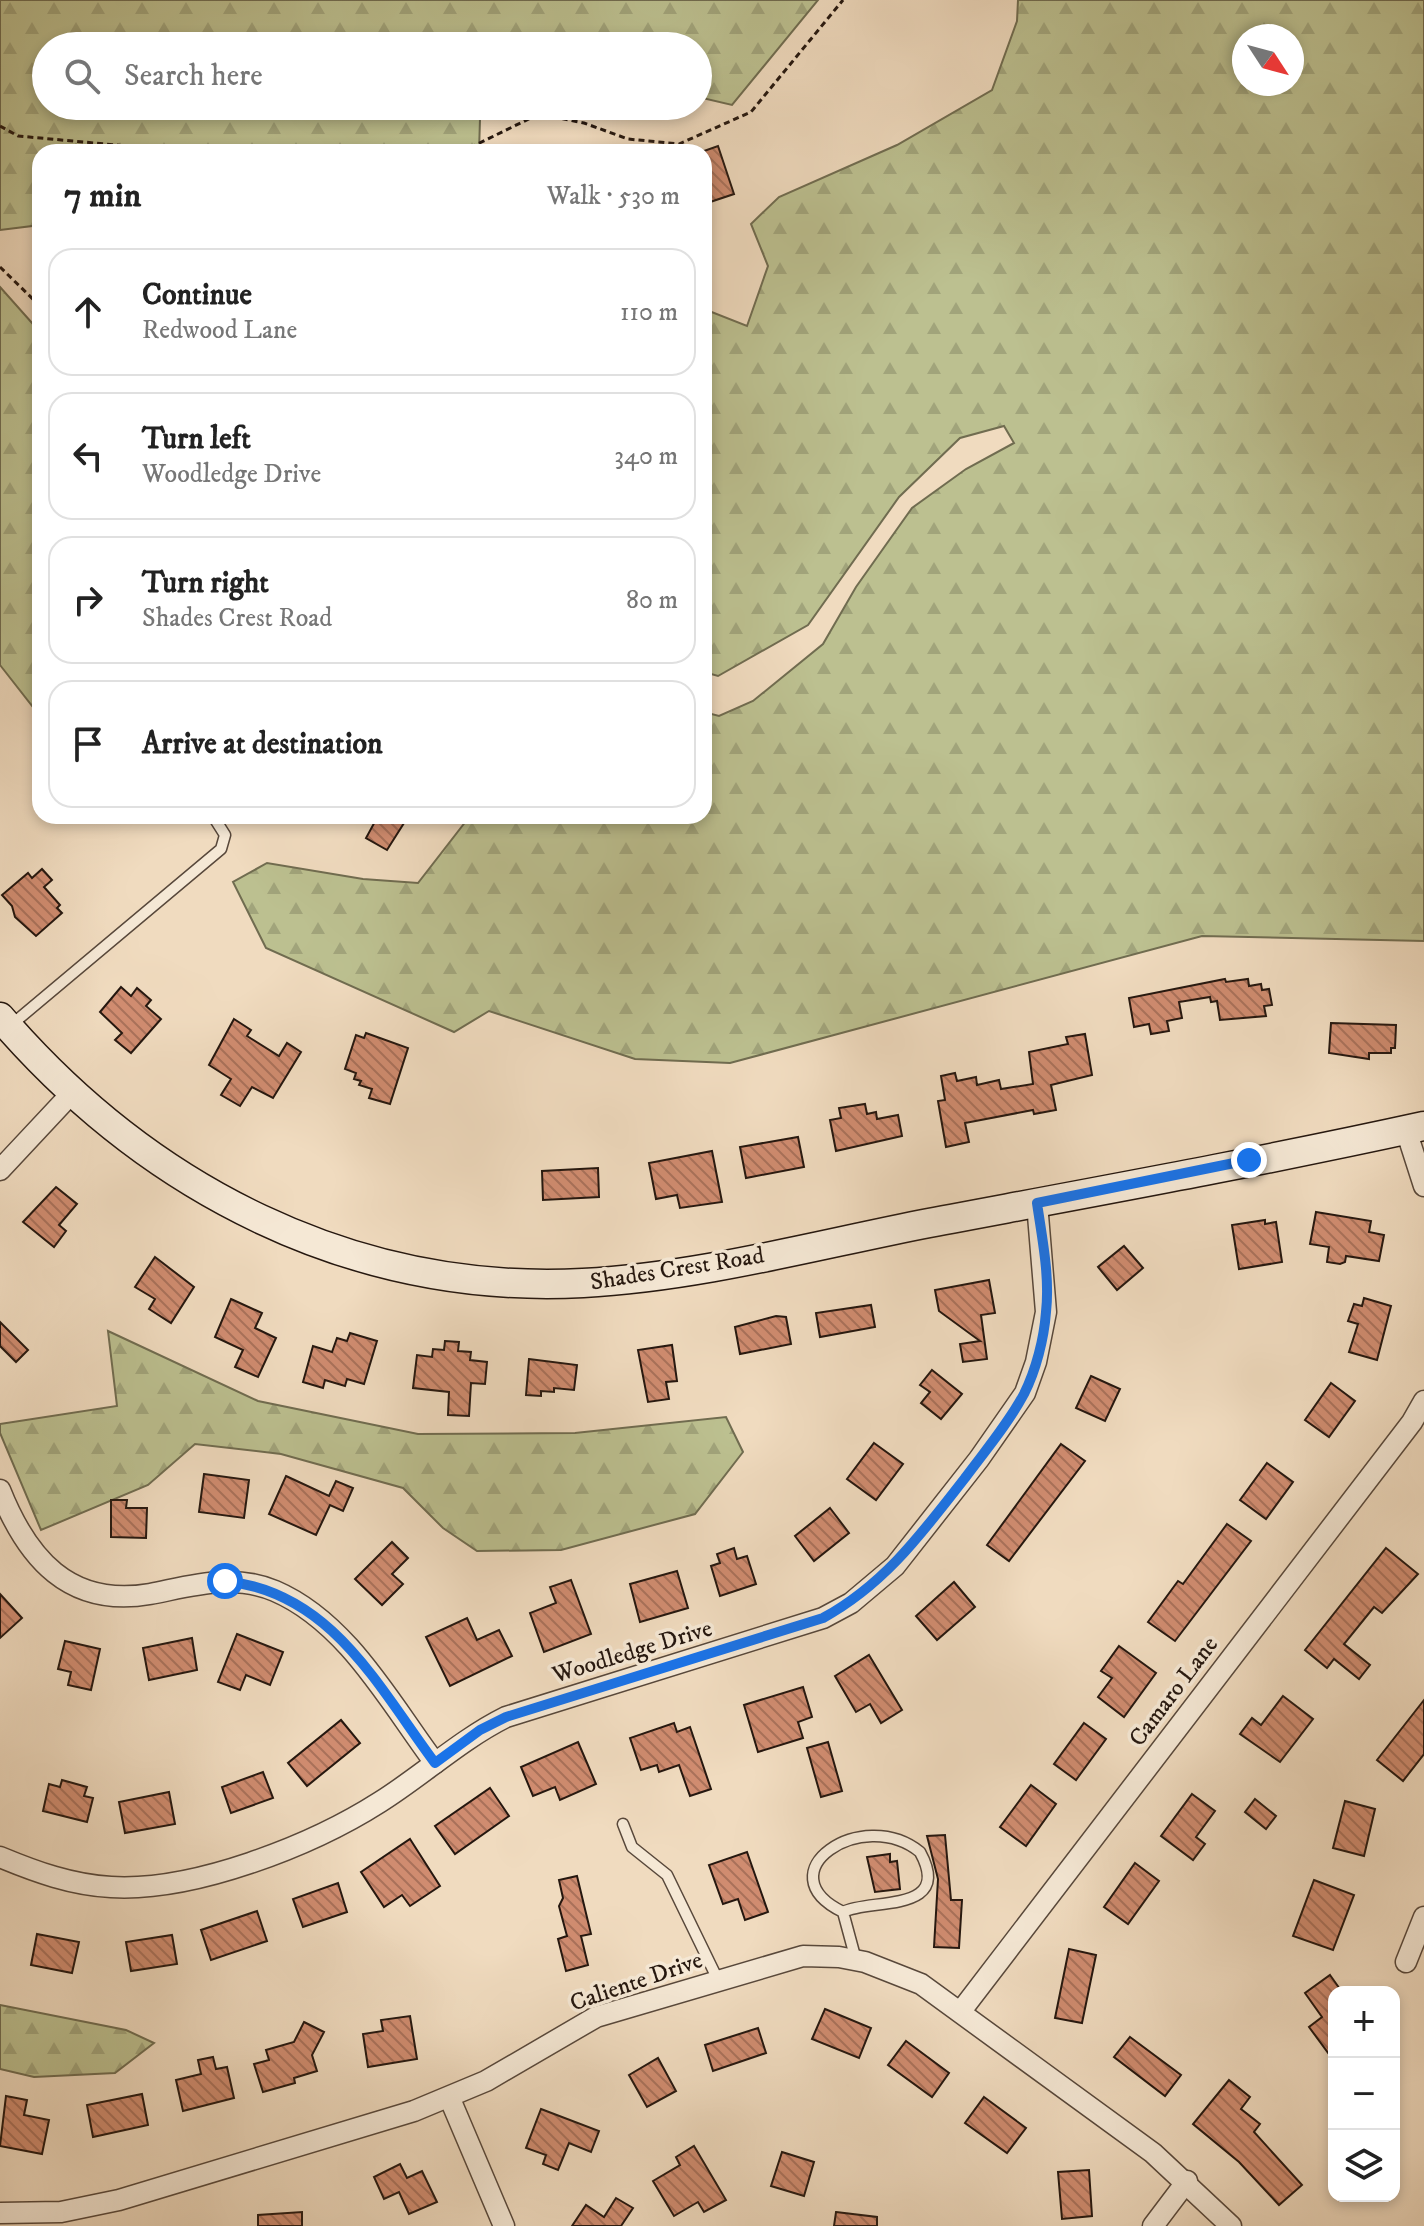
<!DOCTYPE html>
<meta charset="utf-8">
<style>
body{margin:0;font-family:"IM FELL DW Pica",serif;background:#f2f2f2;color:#222}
.controls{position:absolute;right:24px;bottom:24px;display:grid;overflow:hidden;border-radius:16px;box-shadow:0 4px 12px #0003}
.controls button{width:72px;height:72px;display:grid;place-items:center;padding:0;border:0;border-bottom:2px solid #e0e0e0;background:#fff;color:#222;font:40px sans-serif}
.compass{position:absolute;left:1232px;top:24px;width:72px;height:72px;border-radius:50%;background:#fff;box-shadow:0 4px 12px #0003;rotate:126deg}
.stop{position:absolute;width:24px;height:24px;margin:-18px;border:6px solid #1a73e8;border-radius:50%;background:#fff}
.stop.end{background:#1a73e8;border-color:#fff;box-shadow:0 2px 8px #0008}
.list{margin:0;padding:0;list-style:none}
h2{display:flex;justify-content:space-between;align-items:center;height:104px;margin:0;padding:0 32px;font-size:34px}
h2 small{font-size:26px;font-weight:400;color:#767676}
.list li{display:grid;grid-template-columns:52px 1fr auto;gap:24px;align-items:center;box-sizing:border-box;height:128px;margin:0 16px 16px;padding:0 16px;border:2px solid #e0e0e0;border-radius:24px}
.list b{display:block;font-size:30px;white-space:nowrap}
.list p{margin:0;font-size:26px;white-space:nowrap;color:#767676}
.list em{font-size:26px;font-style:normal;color:#767676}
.icon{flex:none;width:44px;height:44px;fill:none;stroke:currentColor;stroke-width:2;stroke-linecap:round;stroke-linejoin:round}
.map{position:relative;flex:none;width:1424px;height:2226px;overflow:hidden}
.search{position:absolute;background:#fff;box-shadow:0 4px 12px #0003;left:32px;top:32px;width:680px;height:88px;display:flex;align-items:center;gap:20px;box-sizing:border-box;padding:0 28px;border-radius:44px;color:#767676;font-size:30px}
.panel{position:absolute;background:#fff;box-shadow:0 4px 12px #0003;left:32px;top:144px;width:680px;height:680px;border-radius:24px}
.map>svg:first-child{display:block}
.forest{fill:url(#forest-firs);stroke:#706c50;stroke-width:2;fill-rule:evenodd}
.building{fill:url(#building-back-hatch);stroke:#25170f;stroke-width:2}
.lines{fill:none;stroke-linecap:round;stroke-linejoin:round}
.lane-casing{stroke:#58483b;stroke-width:13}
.street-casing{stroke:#58483b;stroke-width:23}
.secondary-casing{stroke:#25170f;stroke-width:31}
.path{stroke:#25170f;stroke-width:3;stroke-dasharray:6 4;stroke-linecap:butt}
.lane{stroke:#f5e8d5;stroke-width:10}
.street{stroke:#f5e8d5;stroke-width:20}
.secondary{stroke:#f5e8d5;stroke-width:28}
.route{stroke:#1a73e8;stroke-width:10}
.labels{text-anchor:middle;stroke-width:7;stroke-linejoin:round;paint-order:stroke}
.street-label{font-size:24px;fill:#25170f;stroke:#f5e8d5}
</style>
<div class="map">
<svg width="1424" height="2226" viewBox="0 0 1424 2226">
<defs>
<pattern id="forest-firs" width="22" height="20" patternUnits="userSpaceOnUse" patternTransform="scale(2)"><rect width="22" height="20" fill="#bcc090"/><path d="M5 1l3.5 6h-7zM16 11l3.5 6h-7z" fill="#a1a47b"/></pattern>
<pattern id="building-back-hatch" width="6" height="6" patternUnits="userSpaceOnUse" patternTransform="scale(2)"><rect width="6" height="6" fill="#d08c70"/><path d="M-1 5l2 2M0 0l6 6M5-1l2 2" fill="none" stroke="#a9715a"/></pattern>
</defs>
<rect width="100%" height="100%" fill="#f0dbbf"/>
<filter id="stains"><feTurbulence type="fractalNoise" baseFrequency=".0025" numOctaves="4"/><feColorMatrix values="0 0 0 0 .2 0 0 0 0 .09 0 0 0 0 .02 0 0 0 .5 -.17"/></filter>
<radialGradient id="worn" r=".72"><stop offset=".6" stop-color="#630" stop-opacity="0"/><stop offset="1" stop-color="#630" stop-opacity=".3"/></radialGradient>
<g class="forest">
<polygon points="0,0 818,0 732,105 698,97 698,46 46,46 46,106 504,106 480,119 479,152 40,152 40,225 0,230"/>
<path d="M1018 0H1424V941L1202 936 730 1063 635 1059 489 1011 454 1032 266 948 233 882 267 863 363 879 418 883 470 816H704V712L719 716 753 701 823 644 856 587 912 508 966 469 1014 443 1004 426 960 438 899 497 808 625 718 676 704 672V309L747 326 768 266 751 224 779 197 897 145 992 90 1017 21ZM1292 36V84H1244V36Z"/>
<polygon points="0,287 40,332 40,716 0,665"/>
<polygon points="108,1331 258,1401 418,1434 575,1433 726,1417 743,1452 695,1514 561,1550 477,1551 443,1528 403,1488 281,1454 195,1444 148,1485 41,1530 0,1433 0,1424 117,1406"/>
<polygon points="0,2005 126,2030 154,2043 115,2073 34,2077 0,2069"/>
</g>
<g class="building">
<polygon points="718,146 734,194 704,204 704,151"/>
<polygon points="378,816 393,816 404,823 387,850 366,838"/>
<polygon points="42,869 52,880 44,887 60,905 57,908 62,913 36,936 15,917 12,906 2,895 28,873 32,878"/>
<polygon points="1225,979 1226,982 1248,979 1249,986 1261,984 1262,990 1269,989 1272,1005 1264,1006 1266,1016 1220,1020 1217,1001 1211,1002 1210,997 1179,1002 1182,1018 1167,1021 1169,1031 1151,1034 1149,1024 1134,1027 1129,998"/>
<polygon points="121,987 131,996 137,988 151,1000 146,1006 161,1019 131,1053 115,1040 122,1033 100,1012"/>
<polygon points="234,1019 251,1030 247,1036 279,1056 287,1043 301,1052 273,1098 252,1087 240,1106 221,1095 231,1079 209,1065"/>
<polygon points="1331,1023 1396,1025 1395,1048 1391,1048 1391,1053 1369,1053 1369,1059 1329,1053"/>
<polygon points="366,1033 408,1048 390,1104 369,1098 372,1089 359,1085 361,1081 354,1079 356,1073 345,1069 356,1035 364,1038"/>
<polygon points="1085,1034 1092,1075 1051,1085 1056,1110 1034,1114 1033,1110 965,1123 969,1142 946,1147 938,1101 945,1100 941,1076 955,1073 957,1081 976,1077 977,1085 999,1080 1001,1089 1033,1084 1029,1052 1068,1044 1066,1037"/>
<polygon points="865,1104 867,1114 876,1112 877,1119 898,1115 902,1136 836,1151 830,1120 841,1118 839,1108"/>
<polygon points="798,1137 804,1167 746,1178 740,1147"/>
<polygon points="712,1151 722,1202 680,1208 677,1195 656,1199 649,1163"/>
<polygon points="598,1168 599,1197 543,1200 542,1171"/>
<polygon points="56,1187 77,1204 59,1225 66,1231 54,1247 23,1222"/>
<polygon points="1316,1212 1371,1221 1369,1232 1384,1235 1379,1261 1346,1256 1345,1262 1340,1264 1327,1262 1329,1247 1310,1244"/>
<polygon points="1265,1220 1265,1224 1276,1222 1282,1262 1239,1269 1232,1225"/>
<polygon points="1124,1246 1143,1268 1117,1290 1098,1267"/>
<polygon points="155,1257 194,1287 171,1323 149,1309 155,1299 135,1287"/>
<polygon points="989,1280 995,1313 981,1315 987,1359 963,1362 960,1344 980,1341 939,1311 935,1290"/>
<polygon points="1364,1298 1391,1306 1377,1360 1349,1352 1358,1324 1348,1321 1354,1304 1362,1306"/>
<polygon points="231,1299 262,1313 255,1328 276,1338 258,1377 235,1367 243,1350 215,1337"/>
<polygon points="871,1305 875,1327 820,1337 816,1313"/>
<polygon points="776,1316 786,1317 791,1344 740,1354 735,1327"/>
<polygon points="0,1322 28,1350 16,1362 0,1346"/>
<polygon points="350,1333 377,1341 364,1384 347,1379 345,1386 325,1380 323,1388 303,1382 313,1346 332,1352 337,1338 347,1341"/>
<polygon points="445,1341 459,1342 458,1351 471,1352 470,1360 487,1362 485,1384 471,1383 469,1416 448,1415 449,1392 413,1388 417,1355 432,1357 433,1349 444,1350"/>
<polygon points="672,1345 677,1381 666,1382 669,1399 648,1402 638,1350"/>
<polygon points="529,1359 577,1365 574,1390 554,1388 554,1392 541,1391 541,1396 526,1395"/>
<polygon points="932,1370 962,1394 941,1419 921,1403 930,1392 920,1385"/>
<polygon points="1091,1376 1120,1389 1105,1421 1076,1408"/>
<polygon points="1331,1383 1355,1401 1329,1437 1305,1420"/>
<polygon points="874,1443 903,1464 876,1500 847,1479"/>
<polygon points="1061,1444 1085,1461 1009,1561 987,1545"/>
<polygon points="1267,1463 1293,1482 1266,1519 1240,1500"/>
<polygon points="204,1474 249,1480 244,1518 199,1512"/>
<polygon points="286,1476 329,1496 336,1481 353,1488 343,1511 330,1505 316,1535 269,1514"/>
<polygon points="111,1500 127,1500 126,1508 147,1508 146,1538 111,1537"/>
<polygon points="830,1508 849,1533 814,1561 795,1536"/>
<polygon points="1227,1524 1251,1541 1175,1641 1148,1622 1178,1581 1183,1584"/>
<polygon points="392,1542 408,1558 392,1574 403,1584 382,1605 355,1579"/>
<polygon points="734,1548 737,1559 747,1556 756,1584 720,1596 711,1566 720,1563 717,1554"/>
<polygon points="1386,1548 1418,1574 1382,1613 1374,1607 1344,1644 1370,1665 1359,1679 1334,1659 1327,1668 1305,1650"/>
<polygon points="677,1571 688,1608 640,1622 630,1584"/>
<polygon points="571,1580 591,1634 544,1652 530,1613 556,1603 550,1587"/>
<polygon points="954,1582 975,1607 937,1640 916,1616"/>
<polygon points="0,1594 22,1618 0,1638"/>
<polygon points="467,1618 477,1640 499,1630 512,1656 450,1686 426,1637"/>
<polygon points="237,1634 283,1652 270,1685 246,1675 240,1690 218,1682"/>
<polygon points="192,1638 197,1670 149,1680 143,1648"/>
<polygon points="65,1641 100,1649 91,1690 68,1685 71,1672 58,1669"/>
<polygon points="1119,1646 1156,1673 1124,1717 1098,1697 1112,1678 1101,1671"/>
<polygon points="869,1655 902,1710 881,1723 870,1704 856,1712 835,1676"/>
<polygon points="803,1687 812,1717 798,1722 803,1738 758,1752 744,1705"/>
<polygon points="1283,1696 1313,1719 1280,1762 1240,1734 1252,1718 1261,1725"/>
<polygon points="1424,1700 1424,1754 1403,1781 1377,1760"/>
<polygon points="341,1720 360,1743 307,1786 288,1763"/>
<polygon points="674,1723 677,1732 690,1727 711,1789 690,1796 679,1765 659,1772 657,1765 641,1770 630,1738"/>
<polygon points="1084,1723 1106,1739 1076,1780 1054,1764"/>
<polygon points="578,1742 596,1784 560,1800 555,1787 533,1796 521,1767"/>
<polygon points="828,1742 842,1791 821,1797 807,1748"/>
<polygon points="263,1772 273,1798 231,1813 222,1787"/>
<polygon points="62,1780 87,1787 84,1796 93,1798 87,1822 43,1811 49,1784 60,1787"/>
<polygon points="1031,1785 1056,1804 1026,1846 1000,1827"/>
<polygon points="490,1788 509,1816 455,1854 435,1826"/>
<polygon points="169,1792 175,1824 125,1833 119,1802"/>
<polygon points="1192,1794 1215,1811 1196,1837 1205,1844 1193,1860 1161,1836"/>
<polygon points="1255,1799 1276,1816 1266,1829 1245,1812"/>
<polygon points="1345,1801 1375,1809 1364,1856 1333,1848"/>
<polygon points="945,1835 951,1900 962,1900 959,1948 934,1947 938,1879 927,1836"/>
<polygon points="410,1839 440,1886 410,1906 402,1895 384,1907 361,1872"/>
<polygon points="747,1852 768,1912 745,1920 738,1899 723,1904 709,1865"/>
<polygon points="890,1854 890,1862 897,1861 900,1889 875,1892 867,1857"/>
<polygon points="1135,1863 1159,1881 1128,1924 1104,1907"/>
<polygon points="577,1876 591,1934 581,1936 588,1965 566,1971 558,1939 567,1936 559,1906 563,1898 559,1880"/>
<polygon points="1314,1880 1354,1895 1333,1950 1293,1936"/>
<polygon points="338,1883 347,1912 303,1927 293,1899"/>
<polygon points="257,1911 267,1941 211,1960 201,1930"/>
<polygon points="37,1934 79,1942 72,1973 31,1965"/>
<polygon points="172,1935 177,1964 131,1971 126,1942"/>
<polygon points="1069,1949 1096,1955 1082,2023 1055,2018"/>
<polygon points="1330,1975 1342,1992 1334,1992 1334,2061 1309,2027 1322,2017 1305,1993"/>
<polygon points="825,2009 871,2028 859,2058 812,2039"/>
<polygon points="410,2016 417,2059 368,2067 363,2034 383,2031 381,2020"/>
<polygon points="304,2022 324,2032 312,2055 317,2071 294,2078 295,2083 263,2092 254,2064 269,2060 266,2050 294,2042"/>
<polygon points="758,2028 766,2053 713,2071 705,2045"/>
<polygon points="1130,2037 1181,2075 1165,2096 1114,2057"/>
<polygon points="906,2041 949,2073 932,2097 888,2065"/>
<polygon points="213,2057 216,2069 227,2067 234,2098 183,2111 176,2080 201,2074 198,2060"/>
<polygon points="658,2058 676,2091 647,2107 629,2075"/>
<polygon points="1229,2080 1250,2097 1241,2109 1260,2124 1254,2132 1302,2185 1279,2205 1239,2162 1193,2124"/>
<polygon points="142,2094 148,2125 93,2137 87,2105"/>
<polygon points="6,2096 27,2100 24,2115 49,2120 42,2154 0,2146"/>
<polygon points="984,2097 1026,2128 1007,2153 965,2123"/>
<polygon points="541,2109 599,2131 591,2152 569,2143 558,2170 543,2164 546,2155 526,2148"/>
<polygon points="694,2146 726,2200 704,2212 698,2202 674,2216 653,2181 680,2165 676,2157"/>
<polygon points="782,2152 814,2162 804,2196 771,2186"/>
<polygon points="400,2164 407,2178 422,2171 437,2202 409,2214 399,2192 384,2199 374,2177"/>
<polygon points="1089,2170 1092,2216 1062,2219 1058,2172"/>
<polygon points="616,2198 633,2208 621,2226 572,2226 586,2205 604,2217"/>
<polygon points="302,2212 302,2226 258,2226 258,2215"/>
<polygon points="836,2212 877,2217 877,2226 834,2226"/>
</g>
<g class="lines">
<g class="lane-casing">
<g id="lane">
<polyline points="10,1026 221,849 225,835 213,816"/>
<polyline points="623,1824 632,1847 667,1875 718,1980"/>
<path d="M843 1912C870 1898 954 1914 920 1852 862 1805 763 1873 843 1912L856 1960"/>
</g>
</g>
<g class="street-casing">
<g id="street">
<polyline points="1406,1130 1424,1186"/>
<polyline points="0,1170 71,1094"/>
<path d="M0 1490C27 1558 69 1608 150 1594 192 1586 233 1573 275 1591 347 1622 390 1703 435 1763"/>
<path d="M0 1857C36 1872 72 1885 111 1887 193 1892 311 1846 380 1802 423 1775 460 1740 506 1717L823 1618 851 1603 895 1566 979 1459 1025 1393 1036 1362 1046 1312 1037 1203"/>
<polyline points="1406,1962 1424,1917"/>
<polyline points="961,2011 1412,1422 1424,1401"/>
<polyline points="450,2099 504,2226"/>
<polyline points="0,2213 61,2212 119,2200 414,2111 486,2081 596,2017 803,1956 839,1957 865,1962 921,1984 1153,2153 1231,2226"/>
<polyline points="1153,2226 1187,2181"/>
</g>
</g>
<g class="secondary-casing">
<path id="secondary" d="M0 1017C148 1189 352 1295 583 1283 699 1277 816 1245 929 1223 1094 1192 1260 1162 1424 1126"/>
</g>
<g class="path">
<polyline points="0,126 18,136 192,152"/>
<polyline points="461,152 539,114 584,123 628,139 679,144 751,112 843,0"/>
<polyline points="0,267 40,306"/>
</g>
<use href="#lane" class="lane"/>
<use href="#street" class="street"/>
<use href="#secondary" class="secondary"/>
</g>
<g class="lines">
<path class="route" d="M225 1581C331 1592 377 1685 435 1763L480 1730 506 1717 823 1618C885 1584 922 1533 965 1478 985 1451 1008 1424 1024 1394 1036 1370 1044 1339 1046 1312 1050 1276 1042 1238 1037 1203L1249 1160"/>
</g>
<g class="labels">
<g class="street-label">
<text transform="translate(677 1268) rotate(-9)" y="8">Shades Crest Road</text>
<text transform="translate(632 1651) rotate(-17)" y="8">Woodledge Drive</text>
<text transform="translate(1173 1691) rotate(-53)" y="8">Camaro Lane</text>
<text transform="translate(636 1981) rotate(-19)" y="8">Caliente Drive</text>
</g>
</g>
<rect width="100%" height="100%" filter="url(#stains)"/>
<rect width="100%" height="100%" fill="url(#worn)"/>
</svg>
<div class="controls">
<button>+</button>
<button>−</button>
<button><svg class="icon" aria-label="layers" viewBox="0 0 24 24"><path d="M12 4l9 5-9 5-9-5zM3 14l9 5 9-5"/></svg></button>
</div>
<svg class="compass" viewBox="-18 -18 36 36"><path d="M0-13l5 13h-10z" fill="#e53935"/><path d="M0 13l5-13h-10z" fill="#767676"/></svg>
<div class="stop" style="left:225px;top:1581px"></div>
<div class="stop end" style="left:1249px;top:1160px"></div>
<div class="search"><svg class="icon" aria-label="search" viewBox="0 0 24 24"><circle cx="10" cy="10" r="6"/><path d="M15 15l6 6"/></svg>Search here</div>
<section class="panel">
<h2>7 min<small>Walk · 530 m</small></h2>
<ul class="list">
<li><svg class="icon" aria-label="ahead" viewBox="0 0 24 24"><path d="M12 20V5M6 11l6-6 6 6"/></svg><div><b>Continue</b><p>Redwood Lane</p></div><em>110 m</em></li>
<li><svg class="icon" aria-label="left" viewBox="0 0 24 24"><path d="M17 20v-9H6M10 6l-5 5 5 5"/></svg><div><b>Turn left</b><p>Woodledge Drive</p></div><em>340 m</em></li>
<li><svg class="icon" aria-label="right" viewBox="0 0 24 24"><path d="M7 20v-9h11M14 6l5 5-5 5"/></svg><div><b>Turn right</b><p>Shades Crest Road</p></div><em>80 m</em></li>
<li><svg class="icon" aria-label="arrive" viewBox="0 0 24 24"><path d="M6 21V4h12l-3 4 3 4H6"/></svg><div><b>Arrive at destination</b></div></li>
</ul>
</section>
</div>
